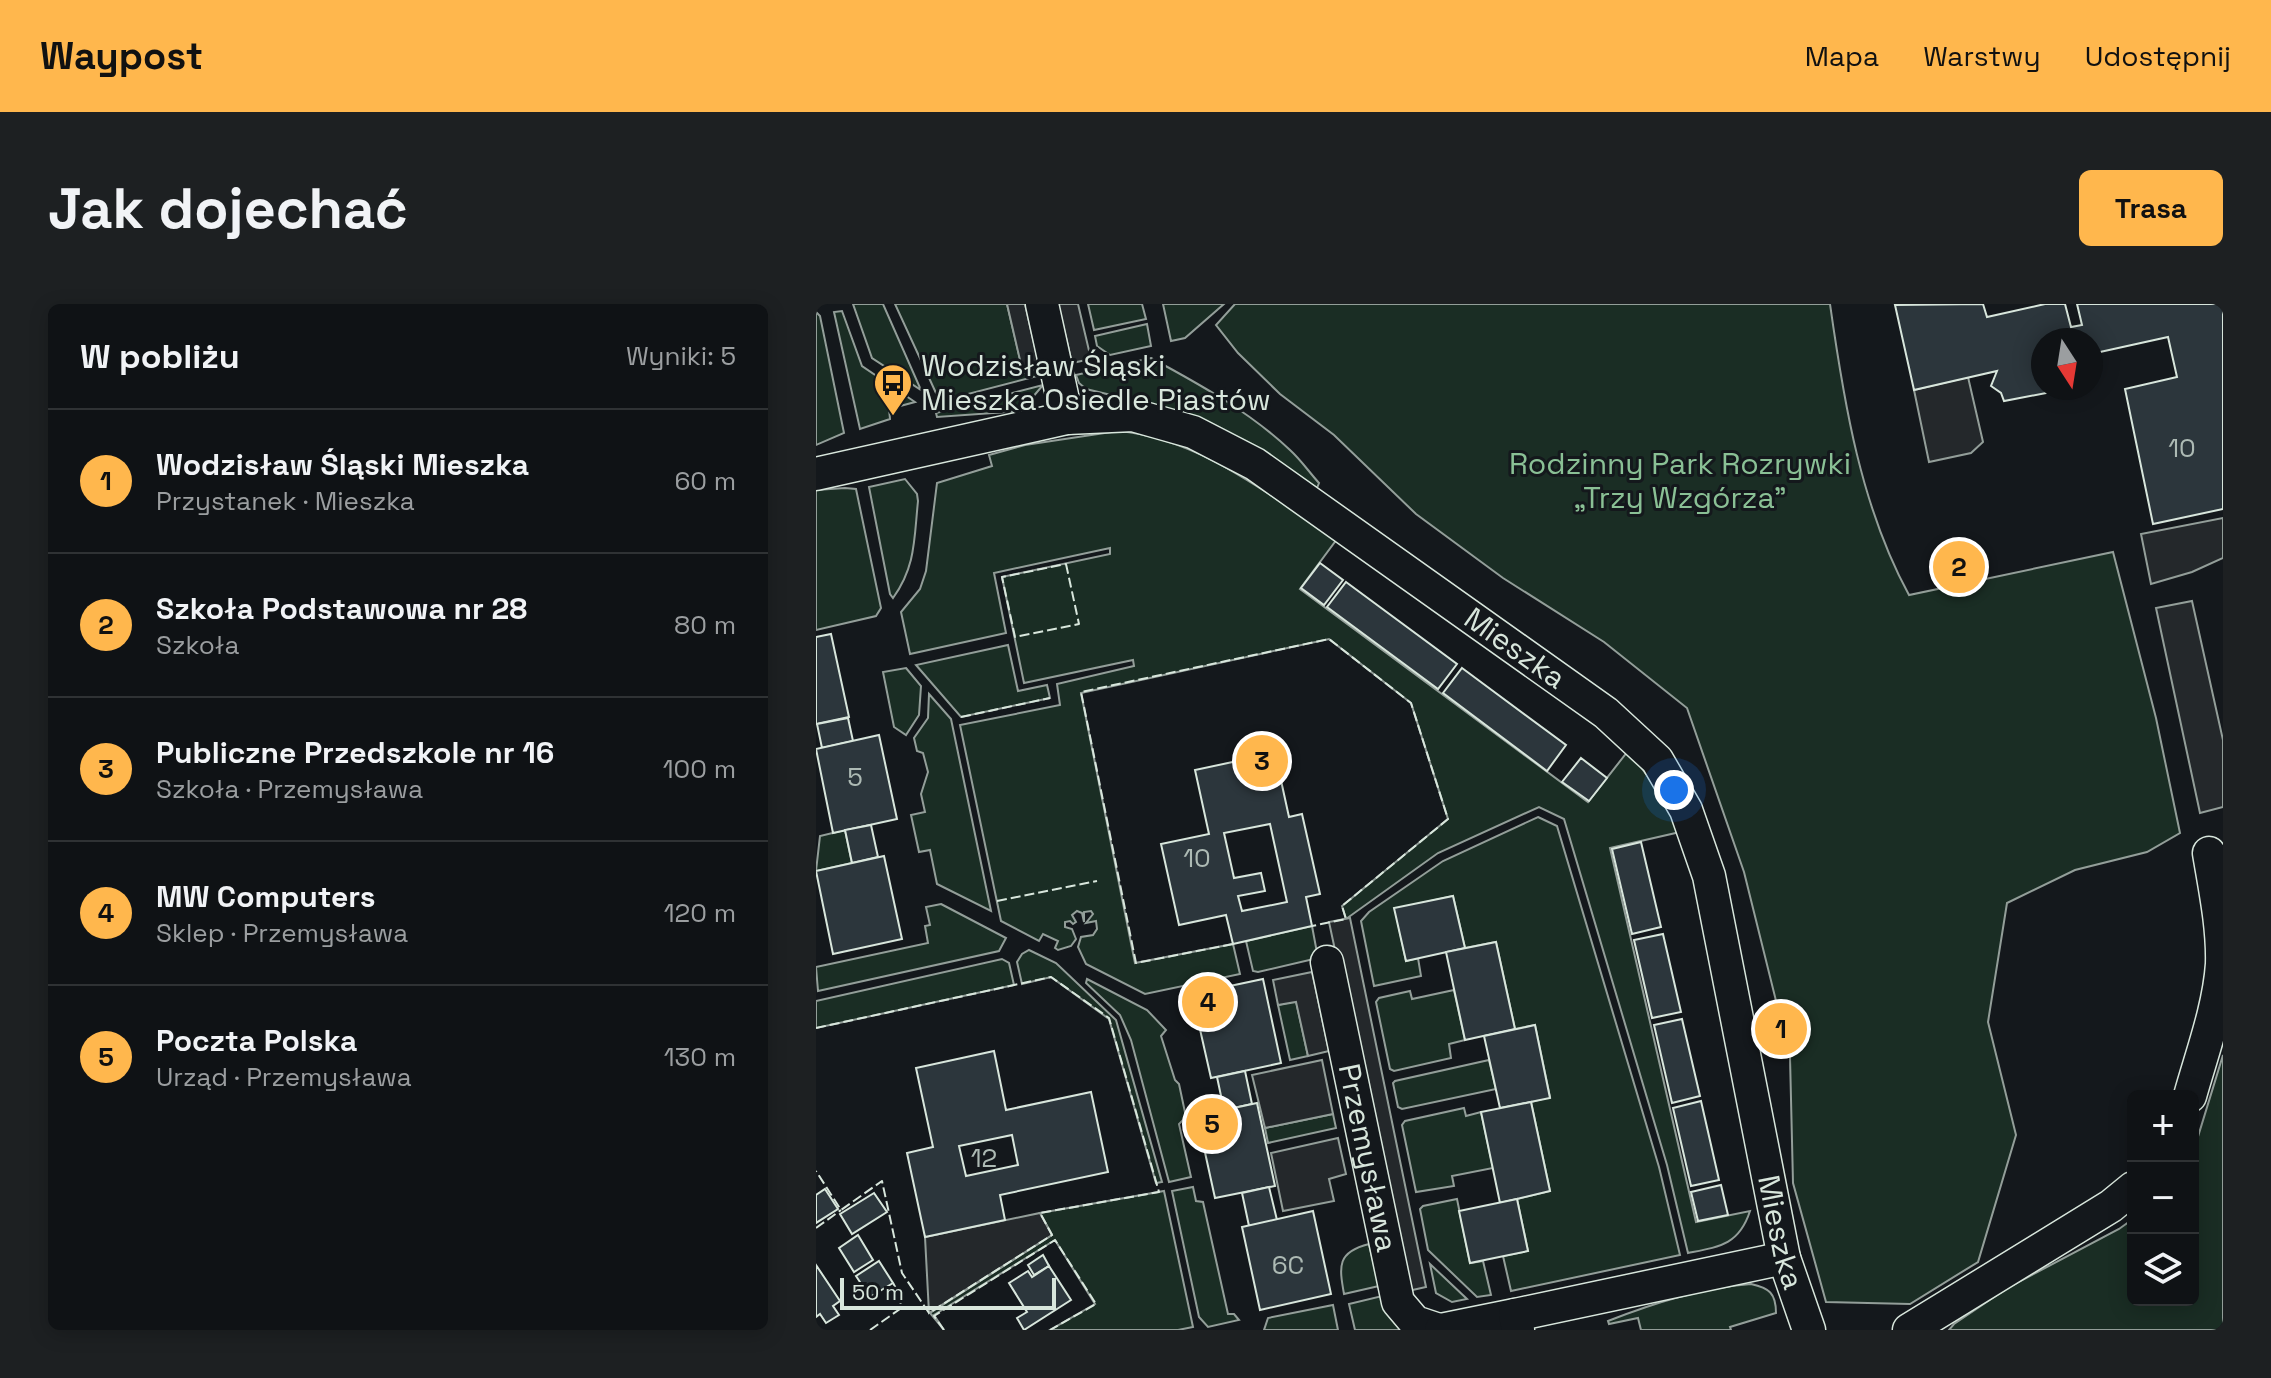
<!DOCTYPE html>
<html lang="pl">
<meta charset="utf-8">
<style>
body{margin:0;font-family:"Space Grotesk",sans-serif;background:#1d2022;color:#f1f3f6}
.controls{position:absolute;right:24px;bottom:24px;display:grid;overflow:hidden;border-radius:12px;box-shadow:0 4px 20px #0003}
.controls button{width:72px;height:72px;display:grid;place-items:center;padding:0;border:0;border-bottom:2px solid #2f3234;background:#0f1215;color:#f1f3f6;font:40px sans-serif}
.compass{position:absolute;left:1215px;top:24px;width:72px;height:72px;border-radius:50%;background:#0f1215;box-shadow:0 4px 20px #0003;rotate:168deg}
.scale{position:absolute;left:24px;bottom:20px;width:216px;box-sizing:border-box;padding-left:8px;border:4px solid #d8e6dc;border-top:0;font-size:22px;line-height:28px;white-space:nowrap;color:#d8e6dc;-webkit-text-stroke:6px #14181c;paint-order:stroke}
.you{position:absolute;left:858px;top:486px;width:28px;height:28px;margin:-20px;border:6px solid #fff;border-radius:50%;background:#1a73e8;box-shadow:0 0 0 12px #1a73e833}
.badge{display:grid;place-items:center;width:52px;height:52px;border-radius:50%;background:#ffb74d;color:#111;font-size:26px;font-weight:700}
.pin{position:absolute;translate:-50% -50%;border:4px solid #fff;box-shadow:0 2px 8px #0006}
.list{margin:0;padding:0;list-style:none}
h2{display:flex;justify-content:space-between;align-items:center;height:104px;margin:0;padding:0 32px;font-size:34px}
h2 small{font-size:26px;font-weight:400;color:#9b9ea0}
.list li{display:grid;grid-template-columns:52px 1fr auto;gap:24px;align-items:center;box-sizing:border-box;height:144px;padding:0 32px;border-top:2px solid #2f3234}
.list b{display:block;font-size:30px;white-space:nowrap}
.list p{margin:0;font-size:26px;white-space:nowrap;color:#9b9ea0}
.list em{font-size:26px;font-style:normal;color:#9b9ea0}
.icon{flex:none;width:44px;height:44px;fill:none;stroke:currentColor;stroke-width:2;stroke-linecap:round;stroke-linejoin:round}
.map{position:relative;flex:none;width:1407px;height:1026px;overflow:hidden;border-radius:12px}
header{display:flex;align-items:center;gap:48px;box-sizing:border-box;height:112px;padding:0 40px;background:#ffb74d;color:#111}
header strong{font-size:38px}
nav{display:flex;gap:44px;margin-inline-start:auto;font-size:28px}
.intro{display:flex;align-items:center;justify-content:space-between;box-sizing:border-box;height:192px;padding:0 48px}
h1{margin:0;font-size:56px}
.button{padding:20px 36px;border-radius:12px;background:#ffb74d;color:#111;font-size:28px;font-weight:700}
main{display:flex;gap:48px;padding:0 48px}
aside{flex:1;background:#0f1215;border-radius:12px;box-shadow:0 4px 20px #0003}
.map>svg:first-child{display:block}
.green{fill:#1a2d24;stroke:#939e99;stroke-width:2}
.parking{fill:#24282b;stroke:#939e99;stroke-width:2}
.building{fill:#2c363c;stroke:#d8e6dc;stroke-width:2;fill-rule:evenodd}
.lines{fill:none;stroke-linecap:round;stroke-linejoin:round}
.minor-casing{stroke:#d8e6dc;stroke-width:35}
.minor{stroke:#14181c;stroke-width:32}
.fence{stroke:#d8e6dc;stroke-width:2;stroke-dasharray:10 4;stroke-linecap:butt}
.labels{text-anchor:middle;stroke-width:6;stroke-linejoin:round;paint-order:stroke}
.number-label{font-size:26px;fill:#adbab4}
.poi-label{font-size:30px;fill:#d8e6dc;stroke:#14181c;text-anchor:start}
.park-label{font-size:30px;fill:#8ac095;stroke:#14181c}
.street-label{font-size:30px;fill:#d8e6dc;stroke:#14181c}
</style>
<header>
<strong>Waypost</strong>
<nav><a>Mapa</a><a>Warstwy</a><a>Udostępnij</a></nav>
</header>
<div class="intro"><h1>Jak dojechać</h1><a class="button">Trasa</a></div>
<main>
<aside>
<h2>W pobliżu<small>Wyniki: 5</small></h2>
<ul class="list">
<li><span class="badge">1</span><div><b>Wodzisław Śląski Mieszka</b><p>Przystanek · Mieszka</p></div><em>60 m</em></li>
<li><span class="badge">2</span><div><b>Szkoła Podstawowa nr 28</b><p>Szkoła</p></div><em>80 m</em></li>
<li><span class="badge">3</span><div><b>Publiczne Przedszkole nr 16</b><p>Szkoła · Przemysława</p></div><em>100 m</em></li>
<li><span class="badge">4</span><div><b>MW Computers</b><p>Sklep · Przemysława</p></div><em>120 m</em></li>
<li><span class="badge">5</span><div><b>Poczta Polska</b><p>Urząd · Przemysława</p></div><em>130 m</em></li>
</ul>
</aside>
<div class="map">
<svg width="1407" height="1026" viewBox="0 0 1407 1026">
<rect width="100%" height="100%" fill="#14181c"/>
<g class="green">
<polygon points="37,0 67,0 105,86 56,54"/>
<polygon points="79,0 191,0 207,68 224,65 225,71 129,96 120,89"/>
<polygon points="272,0 326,0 330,15 278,26"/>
<polygon points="347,0 408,0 369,34 355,37"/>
<path d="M419 0H1014C1028 99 1045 203 1093 291L1297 248 1340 414 1364 529 1331 548 1259 566 1191 599 1172 718 1200 831 1162 958 1094 1000 1010 998 977 879 974 753 928 568 871 404 788 338 687 274 600 210 518 131 464 90 422 49 400 21Z"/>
<polygon points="26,7 46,62 99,98 73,105 74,115 44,125 18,8"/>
<polygon points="0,8 4,12 28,129 0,141"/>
<polygon points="331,20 335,42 294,51 281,42 279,32"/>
<path d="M335 54C383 80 434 108 474 146 485 156 493 168 503 179L501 184 448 149 320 97 270 85 263 79 260 71Z"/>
<polygon points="227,81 205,107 121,113 120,109"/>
<path d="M302 127C384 134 454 192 521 235L484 285 772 498 812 447C834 472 849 499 864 528L794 544 880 918 934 907C923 941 903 943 872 949L851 861 748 515 723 503 622 549 530 615 526 602 632 515 595 399 513 335 265 389 319 659 417 640 424 670 329 690 270 660 262 643 265 633 277 631 281 625 280 617 270 619 277 610 275 607 268 608V618L266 609 261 607 256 611 260 618 257 620 254 617 249 618V623L256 625 260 635 255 642 242 646 239 644 242 637 227 630 223 637 185 617 144 421 244 401 241 380 318 362 317 356 208 379 186 273 294 250V244L178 269 190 329 94 350 85 308 104 285 110 267 121 179 176 162 173 151 209 141Z"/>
<path d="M89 175 101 190 102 197C98 235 100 262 77 294L74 290 53 183Z"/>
<polygon points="29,184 40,185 65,304 60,312 0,326 0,186"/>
<polygon points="192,341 202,387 231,381 234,394 145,413 100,361"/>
<polygon points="90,364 105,382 103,411 90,431 78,423 67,368"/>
<polygon points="113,390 135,415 175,607 121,580 114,546 103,548 95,511 109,508 105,490 112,468 107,449 101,447 98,434 112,414"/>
<polygon points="722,513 741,522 843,863 864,951 695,987 687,952 712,947 701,895 734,887 715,798 734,793 719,721 699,725 680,638 649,644 637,592 579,605 590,657 602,654 605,672 558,682 545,617 553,608 627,557"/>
<polygon points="29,526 36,559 0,567 4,532"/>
<polygon points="125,600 190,634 183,647 2,687 0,663 112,639 109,622 114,621 110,603"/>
<polygon points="496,622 502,654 442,668 437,667 430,637"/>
<polygon points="213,646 240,659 300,716 346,878 340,879 293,715 235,673 206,680 201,658 206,650"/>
<polygon points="186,655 193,659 198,681 0,724 0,697"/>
<polygon points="271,675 331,706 350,726 345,732 359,776 363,780 370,813 363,820 375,873 353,878 315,736 304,711 270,679"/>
<polygon points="638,686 649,736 633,740 635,754 578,767 574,765 560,698 563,694 594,687 596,695"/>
<polygon points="480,697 492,752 474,756 462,701"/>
<polygon points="1407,751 1407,1026 1133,1026 1138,1020 1193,983 1303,925 1317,915 1317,996 1377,996 1377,849"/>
<polygon points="673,756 680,785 586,805 582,803 577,779 579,777"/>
<polygon points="648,804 650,812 665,808 677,864 636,872 638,882 600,888 586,821 589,817"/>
<polygon points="517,810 520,824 452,839 449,824"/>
<polygon points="377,883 380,897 387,898 412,1010 418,1010 423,1016 392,1023 383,1013 356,887"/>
<polygon points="348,887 377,1023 362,1026 234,1026 279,1000 239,936 118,1011 128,1026 114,1009 236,931 224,909"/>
<polygon points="641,895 654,959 667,957 675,991 661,993 612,946 604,905 607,902"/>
<path d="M553 940 563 982 528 990C523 962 521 948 553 940Z"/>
<polygon points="614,960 651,995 636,998 620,989"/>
<path d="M935 980C953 984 960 989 960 1009L914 1023 915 1026H825L822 1014 793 1020 792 1017C838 999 885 984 935 980Z"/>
<polygon points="566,992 594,1026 539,1026 533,1000"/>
<polygon points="517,1001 522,1026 448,1026 452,1014"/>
</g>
<g class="parking">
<polygon points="191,0 209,0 224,65 207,69"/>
<polygon points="242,0 262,0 275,55 256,59"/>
<polygon points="1152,73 1167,138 1155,149 1113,158 1098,86"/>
<polygon points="1407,214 1407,254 1376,268 1335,280 1325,230"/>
<polygon points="1376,297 1407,436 1407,503 1384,509 1340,304"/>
<polygon points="534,614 610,983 592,987 513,618"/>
<polygon points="496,668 513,747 492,752 480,698 462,701 457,676"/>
<polygon points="506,756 517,810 449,824 436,771"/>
<polygon points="522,834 530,870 513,875 518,897 467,907 455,849"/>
<polygon points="224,909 236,931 113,1009 109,933"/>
</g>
<g class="building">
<polygon points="1167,0 1171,13 1229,0 1249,0 1255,23 1266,21 1261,0 1407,0 1407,205 1337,220 1309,85 1361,73 1352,33 1275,50 1275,36 1227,36 1227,84 1256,84 1188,97 1185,89 1175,82 1181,67 1098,86 1079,1"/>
<polygon points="504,259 527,276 508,301 485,284"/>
<polygon points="530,278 641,360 622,385 511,303"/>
<polygon points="15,330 33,413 0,420 0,333"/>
<polygon points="646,364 750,441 731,467 627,389"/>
<polygon points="32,414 37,437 6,444 1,420"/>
<polygon points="63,431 81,515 17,529 0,445"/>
<path d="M459 449 473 513 486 510 504 590 490 593 496 622 417 640 410 611 363 621 345 540 393 530 379 466ZM454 520 471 598 426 607 422 592 449 587 445 569 418 574 408 529Z"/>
<polygon points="765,454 791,474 773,497 746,478"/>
<polygon points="55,521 62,553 36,559 29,526"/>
<polygon points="825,538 845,623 816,630 796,545"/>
<polygon points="68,552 86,635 17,650 0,567"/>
<polygon points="637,592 649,644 590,657 578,604"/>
<polygon points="847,630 865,708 836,714 818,636"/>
<polygon points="680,638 699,725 649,736 630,648"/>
<polygon points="447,675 465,759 395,774 376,690"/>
<polygon points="866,715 884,792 856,799 838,721"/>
<polygon points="719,721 734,794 684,804 668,732"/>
<path d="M178 747 190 806 275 788 292 868 184 891 189 916 109 933 91 849 117 843 100 764ZM196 831 202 861 150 872 143 842Z"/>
<polygon points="429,767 436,800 408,806 401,773"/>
<polygon points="885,797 903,876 875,882 857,804"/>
<polygon points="715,798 734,887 684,899 665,808"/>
<polygon points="441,799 459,882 399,894 381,812"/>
<polygon points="905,881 912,911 882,917 875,888"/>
<polygon points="453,883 461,916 433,922 426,889"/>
<polygon points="9,885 22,905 0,919 0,891"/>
<polygon points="58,889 71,908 36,930 24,910"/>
<polygon points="701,895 712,947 654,959 643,907"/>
<polygon points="497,907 515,990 444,1006 426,923"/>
<polygon points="42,931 57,956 38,968 23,944"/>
<polygon points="227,951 233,962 218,971 212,961"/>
<polygon points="63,957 77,979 54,993 40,972"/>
<polygon points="0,961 24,997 17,1002 23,1011 10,1019 4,1010 0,1013"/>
<polygon points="233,962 255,996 208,1026 201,1014 211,1008 193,979 212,967 216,973"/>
</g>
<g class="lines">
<g class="minor-casing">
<g id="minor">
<polyline points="226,0 251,114"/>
<path id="s1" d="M0 170 251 114 317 111 377 128 439 160 790 409 841 456 870 506 893 572 968 954 993 1026"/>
<path id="s2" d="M511 658 582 998 599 1018 623 1026"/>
<path d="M1374 792C1386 749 1403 704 1406 660 1407 623 1399 585 1393 549"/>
<polyline points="625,1026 699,1011"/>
<polyline points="702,1026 699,1011 968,954"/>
<polyline points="1093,1026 1295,902 1317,884"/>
</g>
</g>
<use href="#minor" class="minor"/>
<g class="fence">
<polygon points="250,260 263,320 199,333 186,273"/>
<polyline points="145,413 234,394"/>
<polyline points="181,597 281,577"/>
<polyline points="417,640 320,659 265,388 513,335 595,399 632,515 526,602 530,615 496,622"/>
<polyline points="0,724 235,673 293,714 343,888 224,909 236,931 113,1009 86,969 66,877 25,906 0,867"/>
<polyline points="0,924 25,906"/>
<polyline points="54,1026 84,1005 85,993 77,979"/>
<polyline points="128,1026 118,1012 239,936 280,1000 234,1026"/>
</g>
</g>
<defs>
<g id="bus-pin" transform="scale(2)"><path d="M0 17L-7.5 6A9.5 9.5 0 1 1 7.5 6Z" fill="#ffb74d" stroke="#14181c"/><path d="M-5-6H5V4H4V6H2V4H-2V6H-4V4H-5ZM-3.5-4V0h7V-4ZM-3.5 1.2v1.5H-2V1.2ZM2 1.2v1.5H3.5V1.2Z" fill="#111"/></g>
</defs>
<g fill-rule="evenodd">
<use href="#bus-pin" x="77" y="79"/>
</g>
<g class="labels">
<g class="number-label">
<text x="1366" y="153">10</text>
<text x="39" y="482">5</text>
<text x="381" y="563">10</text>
<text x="168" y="863">12</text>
<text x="472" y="970">6C</text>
</g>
<g class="poi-label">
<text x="105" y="72">Wodzisław Śląski<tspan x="105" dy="34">Mieszka Osiedle Piastów</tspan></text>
</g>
<g class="park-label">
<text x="864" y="170">Rodzinny Park Rozrywki<tspan x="864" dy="34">„Trzy Wzgórza”</tspan></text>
</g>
<g class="street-label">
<text dy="10" stroke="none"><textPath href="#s1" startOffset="774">Mieszka</textPath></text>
<text dy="10" stroke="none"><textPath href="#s2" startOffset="200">Przemysława</textPath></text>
<text dy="10" stroke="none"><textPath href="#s1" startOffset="1446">Mieszka</textPath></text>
</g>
</g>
</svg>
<div class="controls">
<button>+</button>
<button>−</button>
<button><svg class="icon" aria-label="layers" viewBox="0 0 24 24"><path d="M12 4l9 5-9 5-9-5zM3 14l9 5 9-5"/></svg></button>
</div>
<svg class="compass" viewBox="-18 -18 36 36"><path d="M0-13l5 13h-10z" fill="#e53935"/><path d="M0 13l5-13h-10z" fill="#9b9ea0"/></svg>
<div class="scale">50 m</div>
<div class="you"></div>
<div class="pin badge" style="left:965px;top:725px">1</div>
<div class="pin badge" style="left:1143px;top:263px">2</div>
<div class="pin badge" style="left:446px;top:457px">3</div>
<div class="pin badge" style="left:392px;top:698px">4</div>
<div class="pin badge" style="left:396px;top:820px">5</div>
</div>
</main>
